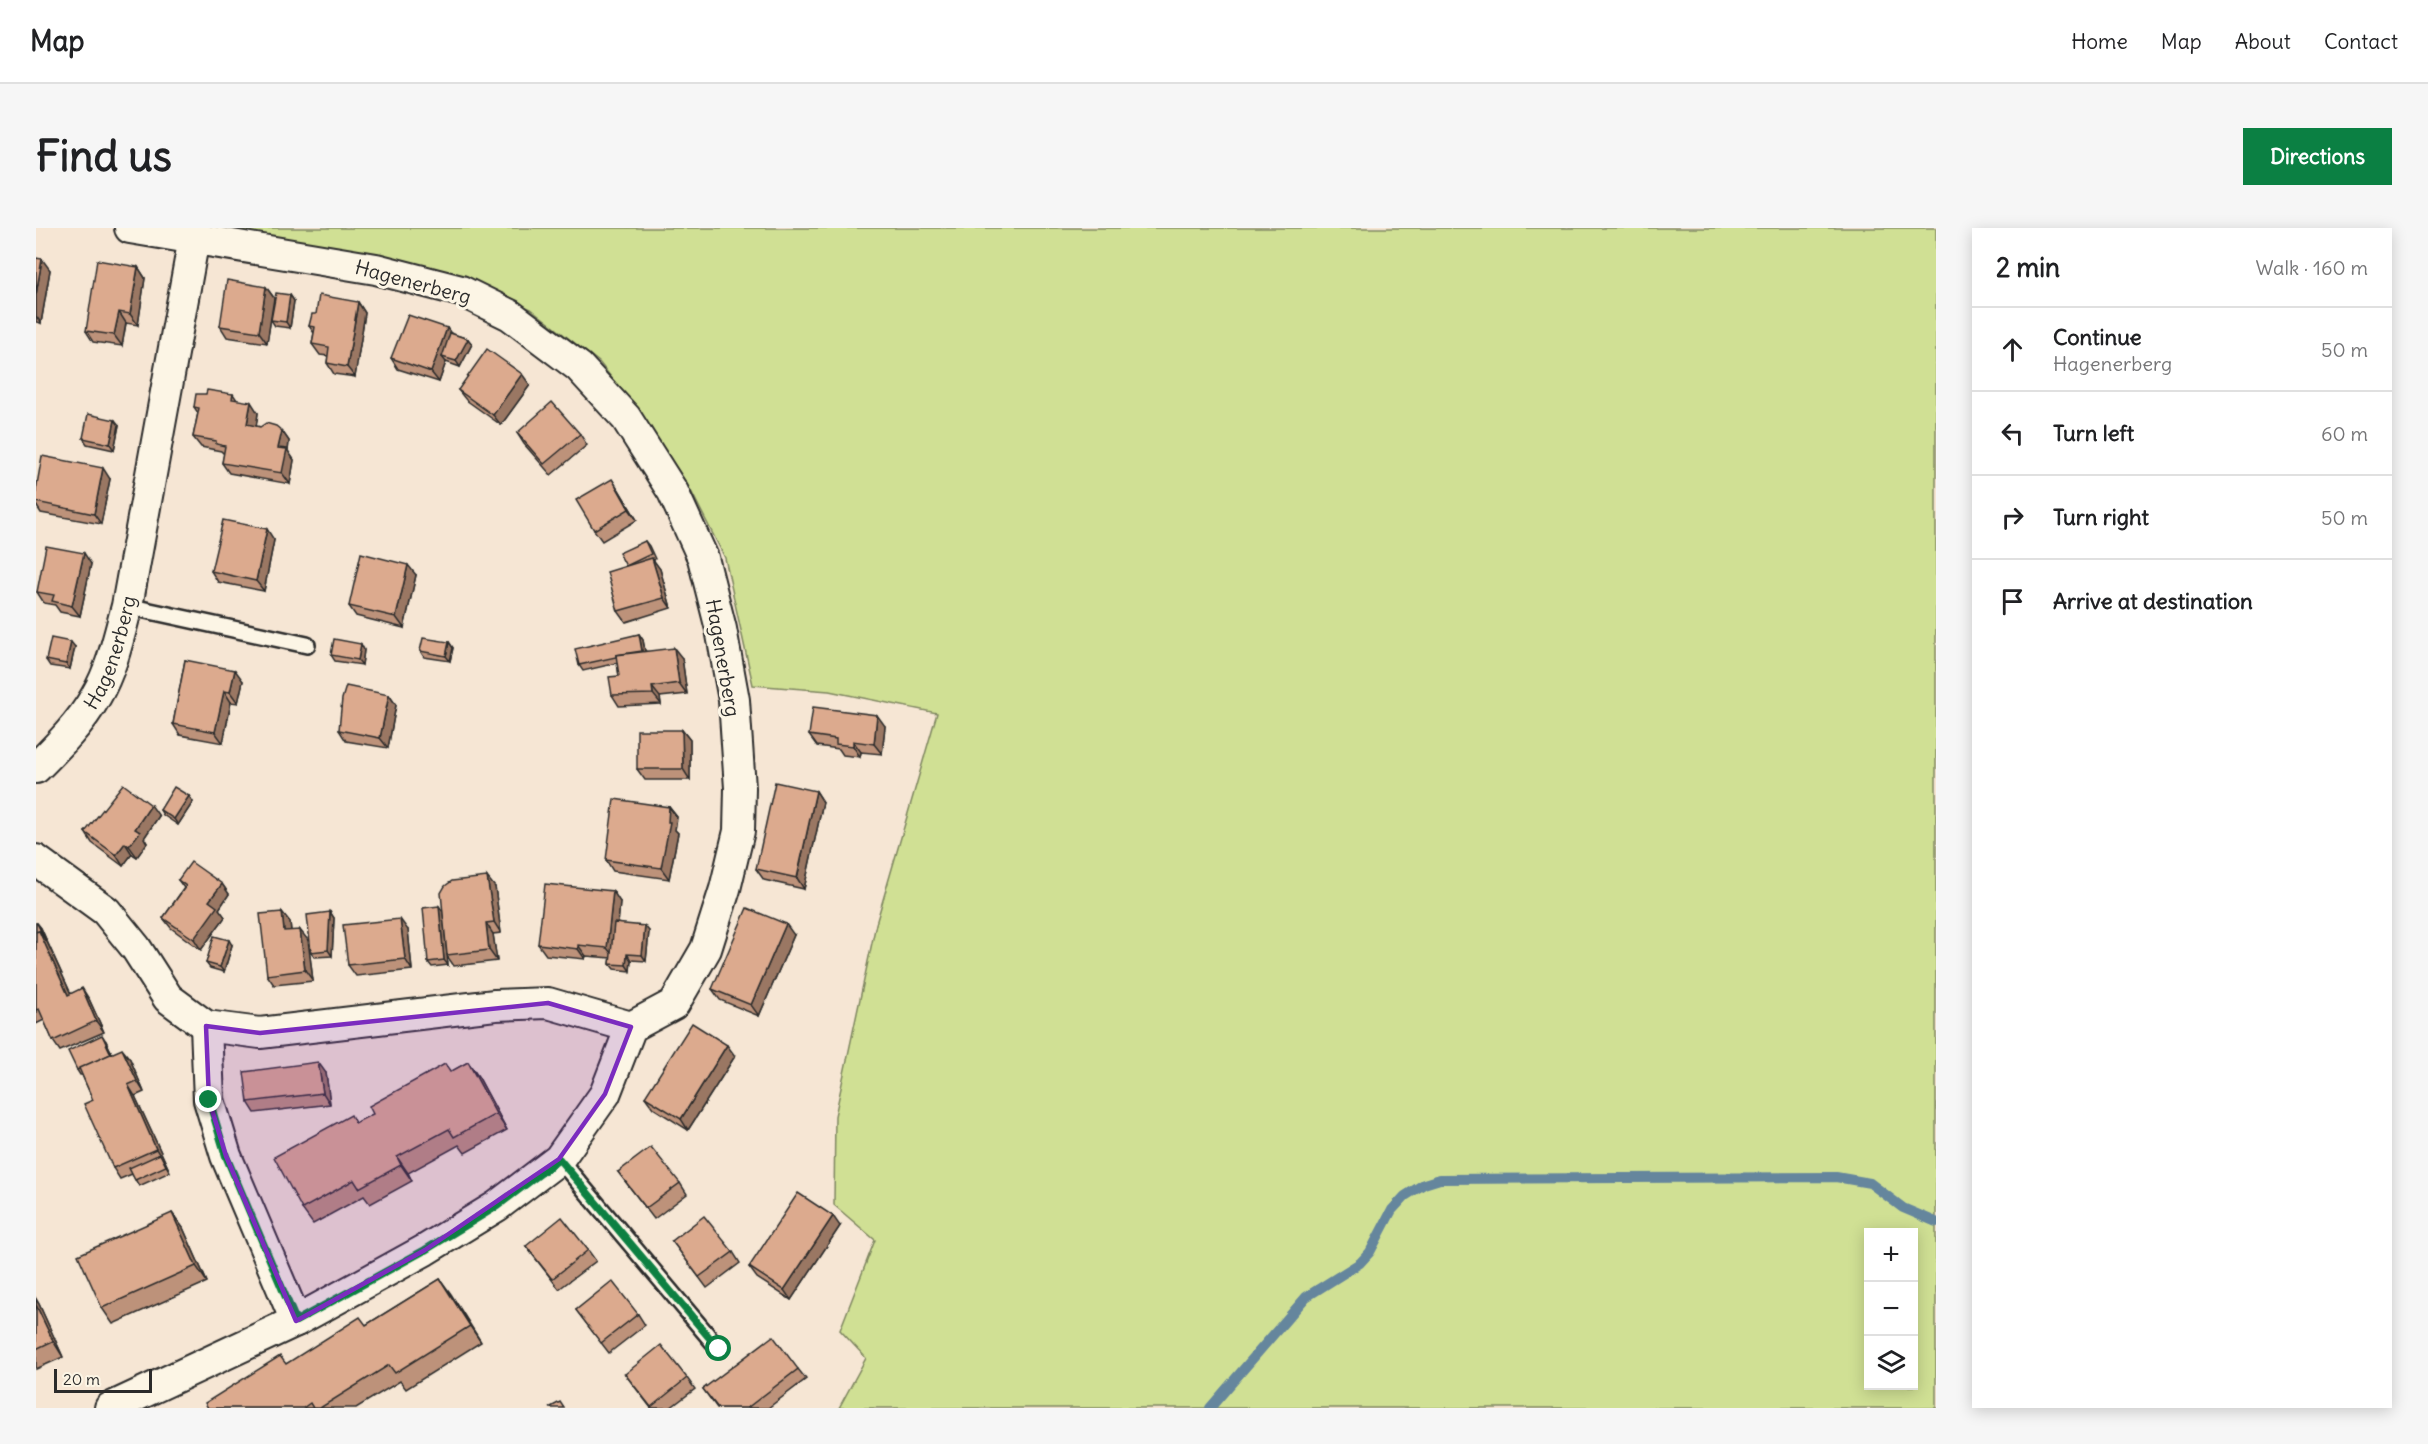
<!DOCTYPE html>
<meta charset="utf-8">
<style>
body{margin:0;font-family:Delius,sans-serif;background:#f6f6f6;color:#202124}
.controls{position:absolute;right:18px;bottom:18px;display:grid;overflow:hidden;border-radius:0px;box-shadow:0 3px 15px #0003}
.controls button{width:54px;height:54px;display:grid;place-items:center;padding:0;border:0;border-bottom:2px solid #e0e0e0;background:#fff;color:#202124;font:30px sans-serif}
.scale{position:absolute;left:18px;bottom:15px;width:98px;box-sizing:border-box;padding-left:6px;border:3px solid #2b2b2b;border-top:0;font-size:16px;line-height:21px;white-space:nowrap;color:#2b2b2b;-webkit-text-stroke:4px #fcf5e5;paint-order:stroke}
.stop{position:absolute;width:18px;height:18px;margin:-14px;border:4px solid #0b8043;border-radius:50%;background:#fff}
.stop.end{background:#0b8043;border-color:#fff;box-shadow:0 2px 6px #0008}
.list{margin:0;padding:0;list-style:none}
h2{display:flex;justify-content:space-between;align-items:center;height:78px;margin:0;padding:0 24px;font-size:26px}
h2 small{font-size:20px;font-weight:400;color:#757577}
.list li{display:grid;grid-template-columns:39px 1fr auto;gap:18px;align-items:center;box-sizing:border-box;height:84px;padding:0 24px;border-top:2px solid #e0e0e0}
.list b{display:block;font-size:22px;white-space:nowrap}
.list p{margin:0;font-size:20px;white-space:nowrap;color:#757577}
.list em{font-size:20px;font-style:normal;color:#757577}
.icon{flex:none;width:33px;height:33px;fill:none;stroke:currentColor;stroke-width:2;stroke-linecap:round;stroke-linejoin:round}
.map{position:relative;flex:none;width:1900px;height:1180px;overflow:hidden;border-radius:0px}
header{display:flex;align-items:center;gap:36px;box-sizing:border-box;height:84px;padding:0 30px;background:#fff;border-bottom:2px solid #e0e0e0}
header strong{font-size:28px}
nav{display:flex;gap:33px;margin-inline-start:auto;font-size:21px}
.intro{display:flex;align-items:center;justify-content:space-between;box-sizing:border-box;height:144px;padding:0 36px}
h1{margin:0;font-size:42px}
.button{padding:15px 27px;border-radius:0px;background:#0b8043;color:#fff;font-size:21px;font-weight:700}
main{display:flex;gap:36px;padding:0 36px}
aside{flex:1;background:#fff;border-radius:0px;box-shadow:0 3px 15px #0003}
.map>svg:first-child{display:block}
.green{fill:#d0e094;stroke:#7e8660;stroke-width:1.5;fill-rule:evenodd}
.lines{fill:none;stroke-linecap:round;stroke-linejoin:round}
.stream{stroke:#65869d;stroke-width:10}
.lane-casing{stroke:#2b2b2b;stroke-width:20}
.street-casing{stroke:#2b2b2b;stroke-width:34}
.lane{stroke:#fcf5e5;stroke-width:15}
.street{stroke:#fcf5e5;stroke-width:30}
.wall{fill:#bd927a;stroke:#2b2b2b;stroke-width:1.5}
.shaded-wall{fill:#9a7763;stroke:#2b2b2b;stroke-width:1.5}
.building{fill:#dcaa8e;stroke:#2b2b2b;stroke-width:1.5}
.route{stroke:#0b8043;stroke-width:8}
.marked{fill:#7b2cbf;fill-opacity:0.2;stroke:#7b2cbf;stroke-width:4.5;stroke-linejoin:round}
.labels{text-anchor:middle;stroke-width:6;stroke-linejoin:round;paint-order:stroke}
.street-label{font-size:20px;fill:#2b2b2b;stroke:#fcf5e5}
</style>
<header>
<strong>Map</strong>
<nav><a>Home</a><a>Map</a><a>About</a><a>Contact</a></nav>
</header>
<div class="intro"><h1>Find us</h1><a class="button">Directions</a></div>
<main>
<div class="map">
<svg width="1900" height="1180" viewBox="0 0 1900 1180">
<rect width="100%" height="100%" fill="#f6e6d4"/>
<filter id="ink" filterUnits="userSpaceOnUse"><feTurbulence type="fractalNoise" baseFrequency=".0167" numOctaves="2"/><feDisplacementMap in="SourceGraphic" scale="12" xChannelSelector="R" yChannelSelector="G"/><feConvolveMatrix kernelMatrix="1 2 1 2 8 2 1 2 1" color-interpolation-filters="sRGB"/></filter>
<g filter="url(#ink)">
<path class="green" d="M171 0H1900V1180H803L830 1130 804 1102 839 1012 798 977 799 888 840 696 901 485 793 463 717 457 689 330 655 263 606 188 563 134 495 81 435 55 352 28ZM1832 1004H1878V1158H1832Z"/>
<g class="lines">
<polyline class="stream" points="1174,1180 1270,1069 1324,1035 1334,1024 1356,982 1369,968 1388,956 1404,951 1800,949 1834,955 1867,980 1900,994"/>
<g class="lane-casing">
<g id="lane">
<polyline points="91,378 271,417"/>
<polyline points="523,931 683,1121"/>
</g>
</g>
<g class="street-casing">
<g id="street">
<path id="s1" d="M0 540C22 518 45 495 60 468 76 441 83 408 91 378L158 10"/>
<polyline points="0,632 70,683 100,720 132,770 170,798 224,805 459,777 512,775 595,799"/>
<polyline points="170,798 173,872 190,928 260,1093"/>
<polyline points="74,1180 260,1093 389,1022 461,978 523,931 569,866 595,799 638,776 670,721 689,661 703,603 704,560 698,472 685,401 667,330 637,264 590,190 543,139 474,87 425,63 340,41 94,0"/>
</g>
</g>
<use href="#lane" class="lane"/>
<use href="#street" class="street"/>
</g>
<g class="wall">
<polygon points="0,30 14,42 5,95 0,94"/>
<polygon points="102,39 109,50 102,97 90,95 86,118 57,114 50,103"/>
<polygon points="230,59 238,70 231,115 191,109 184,98"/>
<polygon points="254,67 258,73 254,100 239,98 235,92"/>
<polygon points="322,74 329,85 319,149 298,146 291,135 292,128 284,127 276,116 278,105 273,98 280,86"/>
<polygon points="411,100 414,105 432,111 436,116 424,139 410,134 403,154 362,141 355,130"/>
<polygon points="494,157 465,197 430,172 422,162"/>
<polygon points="197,166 201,172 222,185 220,198 246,203 253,213 252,223 258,232 254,256 193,245 186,235 188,226 185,223 165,219 157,209 162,185 158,179"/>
<polygon points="83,197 78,222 51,216 47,210"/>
<polygon points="481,205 544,206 551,217 515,247 488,216"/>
<polygon points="74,251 65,296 5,285 0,277 0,262"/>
<polygon points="583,262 601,292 566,313 558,302"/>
<polygon points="238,312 228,363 182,354 175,343"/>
<polygon points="609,313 613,318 619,331 617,332 624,341 635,380 590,394 582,383 590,338"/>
<polygon points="55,336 44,388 24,384 19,377 8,375 1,364"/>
<polygon points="380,347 368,400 320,388 313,378"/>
<polygon points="603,406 607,412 609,423 646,430 651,466 624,469 625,476 583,478 576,467 583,448 581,435 547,443 543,437"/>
<polygon points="413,414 417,420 414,433 388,429 384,423"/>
<polygon points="325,416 328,422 326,437 299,433 295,427"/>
<polygon points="39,419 34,441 14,438 10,432"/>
<polygon points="149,432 207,453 202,475 195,474 187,515 144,507 137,496"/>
<polygon points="353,467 360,477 352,520 310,513 303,502"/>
<polygon points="849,498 846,526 825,524 824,529 807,527 803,521 781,518 773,507"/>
<polygon points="646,502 654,512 654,552 609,552 601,541"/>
<polygon points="780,563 787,574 768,661 728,652 720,641"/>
<polygon points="153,568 157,574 142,597 127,587 124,582"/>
<polygon points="633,579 641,589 639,602 642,605 633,651 577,643 570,632"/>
<polygon points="123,588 108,610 111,615 101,629 96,626 87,638 56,615 49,604"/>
<polygon points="142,652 186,656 193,666 183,681 189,689 165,722 135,700 127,690 148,660"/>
<polygon points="459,659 465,705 457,706 461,733 418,738 411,728 412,737 396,739 392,734 403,678 406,683"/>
<polygon points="584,674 582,695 613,703 610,733 595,732 594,743 578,741 574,736 575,730 550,728 549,731 510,727 502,716"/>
<polygon points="246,684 254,694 255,703 272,712 277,753 238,757 231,747"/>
<polygon points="294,684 298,690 296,728 279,729 275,724"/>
<polygon points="0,695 1,695 5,700 35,766 53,771 68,804 24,823 17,813 8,792 0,796"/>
<polygon points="372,702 376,742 320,748 312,737"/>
<polygon points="758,707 723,788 684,772 676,761"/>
<polygon points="196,717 188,744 174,740 170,735"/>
<polygon points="70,813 76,825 94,831 108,864 99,868 134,944 103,958 96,946 84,951 77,940 57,872 46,847 44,847 41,842"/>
<polygon points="699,828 652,902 617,880 609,869"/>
<polygon points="432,834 443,850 471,902 429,925 423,917 372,945 376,953 334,976 328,968 277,996 266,981 320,895 337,886 409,836 415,844"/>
<polygon points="290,845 294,876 219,885 212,874"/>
<polygon points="582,944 644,955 651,966 618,991"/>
<polygon points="136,985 147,1000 171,1054 77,1096 66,1080"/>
<polygon points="804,998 755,1072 721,1050 713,1039"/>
<polygon points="636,1013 697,1024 704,1035 671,1060"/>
<polygon points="490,1018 552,1022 560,1033 523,1061"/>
<polygon points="404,1051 445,1114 370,1161 364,1153 320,1180 172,1180 250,1136 330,1097"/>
<polygon points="0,1071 3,1076 27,1129 0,1141"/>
<polygon points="540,1082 602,1086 609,1097 573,1125"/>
<polygon points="762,1141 770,1151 732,1180 681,1180 667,1161"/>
<polygon points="589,1146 651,1150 659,1161 634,1180 615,1180"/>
</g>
<g class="shaded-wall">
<polygon points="6,31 14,42 5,95 0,88 0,67"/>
<polygon points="102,39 109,50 102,97 94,86"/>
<polygon points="230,59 238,70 231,115 223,104"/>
<polygon points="254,67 258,73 254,100 250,94"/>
<polygon points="322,74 329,85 319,149 311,139"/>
<polygon points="83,84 90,95 86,118 78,107"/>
<polygon points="411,100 418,110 406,129 410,134 403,154 395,144"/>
<polygon points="432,111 436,116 424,139 420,133"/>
<polygon points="486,146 494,157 465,197 457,187"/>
<polygon points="215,174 222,185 219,207 211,196"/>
<polygon points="79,192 83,197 78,222 74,216"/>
<polygon points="246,203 253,213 252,223 258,232 254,256 246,245 242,220"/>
<polygon points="67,240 74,251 65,296 58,286"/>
<polygon points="576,251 583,262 601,292 593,281"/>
<polygon points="231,301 238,312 228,363 220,353"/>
<polygon points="48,325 55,336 44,388 36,378"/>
<polygon points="616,330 624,341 635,380 628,370"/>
<polygon points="372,337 380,347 368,400 360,389"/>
<polygon points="603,406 607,412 610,429 606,423"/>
<polygon points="35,414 39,419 34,441 30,436"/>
<polygon points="413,414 417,420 414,433 410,428"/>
<polygon points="325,416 328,422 326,437 322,432"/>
<polygon points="638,420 646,430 651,466 643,455"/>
<polygon points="199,442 207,453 202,475 194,464"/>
<polygon points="616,459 624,469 625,476 617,466"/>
<polygon points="188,463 195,474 187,515 179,504"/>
<polygon points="353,467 360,477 352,520 344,510"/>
<polygon points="841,487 849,498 846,526 838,516"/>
<polygon points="646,502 654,512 654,552 647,541"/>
<polygon points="817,513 825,524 824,529 817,518"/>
<polygon points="780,563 787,574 768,661 761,650"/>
<polygon points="153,568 157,574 142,597 138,591"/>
<polygon points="115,577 123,588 108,610 111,615 101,629 93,618 99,601"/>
<polygon points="633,579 641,589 639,602 642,605 633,651 625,640"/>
<polygon points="89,615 96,626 87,638 80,627"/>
<polygon points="451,649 459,659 465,705 458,694"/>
<polygon points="186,656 193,666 183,681 189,689 165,722 158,711 173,673"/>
<polygon points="577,663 584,674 579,730 571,720"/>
<polygon points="403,678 407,684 412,737 408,732"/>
<polygon points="246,684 254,694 256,714 248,703"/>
<polygon points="294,684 298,690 296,728 292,722"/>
<polygon points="364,691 372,702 376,742 369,731"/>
<polygon points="1,695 5,700 11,714 7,708"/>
<polygon points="450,695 457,706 461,733 453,722"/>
<polygon points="750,696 758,707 723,788 715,777"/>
<polygon points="609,698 613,703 610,733 606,727"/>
<polygon points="264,702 272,712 277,753 269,742"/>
<polygon points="3,703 11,714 40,777 32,767"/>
<polygon points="193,712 196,717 188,744 184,739"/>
<polygon points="542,717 550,728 549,731 542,721"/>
<polygon points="591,726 595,732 594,743 590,737"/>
<polygon points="46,760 53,771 68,804 60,793"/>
<polygon points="66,807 70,813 79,832 75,827"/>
<polygon points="691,817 699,828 652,902 645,891"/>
<polygon points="86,821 94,831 108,864 101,853"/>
<polygon points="282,834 290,845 294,876 287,865"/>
<polygon points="432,834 443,850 471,902 460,886"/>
<polygon points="92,857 99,868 134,944 120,921"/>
<polygon points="361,929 372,945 376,953 365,937"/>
<polygon points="136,985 147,1000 171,1054 160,1038"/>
<polygon points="797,988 804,998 755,1072 748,1062"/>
<polygon points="404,1051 415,1066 445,1114 434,1098"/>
<polygon points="0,1071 3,1076 27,1129 17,1113 0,1077"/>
</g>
<g class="building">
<polygon points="0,30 6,31 0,67"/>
<polygon points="61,32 102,39 94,86 83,84 78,107 50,103"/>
<polygon points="191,52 230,59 223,104 184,98"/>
<polygon points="240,65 254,67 250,94 235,92"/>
<polygon points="283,67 322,74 311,139 291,135 293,119 276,116 279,99 273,98 276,86 280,86"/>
<polygon points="372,87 411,100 395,144 355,130"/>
<polygon points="414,105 432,111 420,133 406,129"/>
<polygon points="451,121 486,146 457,187 422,162"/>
<polygon points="171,162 197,166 196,171 215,174 211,196 224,199 230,195 240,198 246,203 242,220 251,221 246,245 186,235 189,218 180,216 180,213 157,209 163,180 158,179 160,166 170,166"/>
<polygon points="516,174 544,206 508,236 481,205"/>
<polygon points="52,186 79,192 74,216 47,210"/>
<polygon points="6,228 67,240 58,286 0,274 0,262"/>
<polygon points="576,251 593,281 558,302 540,272"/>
<polygon points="187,292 231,301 220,353 175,343"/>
<polygon points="609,313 615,326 590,338 583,325"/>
<polygon points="10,318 48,325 36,378 16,373 18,367 1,364"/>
<polygon points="325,325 372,337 360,389 313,378"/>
<polygon points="616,330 628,370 582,383 571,344"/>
<polygon points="603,406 606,423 580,427 580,429 543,437 539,421"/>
<polygon points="15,410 35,414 30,436 10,432"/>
<polygon points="387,410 413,414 410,428 384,423"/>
<polygon points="298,411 325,416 322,432 295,427"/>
<polygon points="638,420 643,455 616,459 617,466 576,467 573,449 583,448 580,427"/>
<polygon points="149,432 199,442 194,464 188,463 179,504 137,496"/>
<polygon points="310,458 353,467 344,510 303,502 306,471"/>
<polygon points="777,479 841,487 838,516 817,513 817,518 800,516 800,511 773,507"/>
<polygon points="601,502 646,502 647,541 601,541"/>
<polygon points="739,554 780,563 761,650 720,641"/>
<polygon points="87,556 115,577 99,601 104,604 93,618 89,615 80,627 49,604"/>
<polygon points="138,559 153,568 138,591 124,582"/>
<polygon points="578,571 633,579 632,594 634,594 625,640 570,632"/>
<polygon points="155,634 186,656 173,673 181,679 158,711 127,690 150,658 142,652"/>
<polygon points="451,649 458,694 450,695 453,722 411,727 405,665 409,658 416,653"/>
<polygon points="509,656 577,663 571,720 542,717 542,721 502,716"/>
<polygon points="403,678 408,732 392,734 387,680"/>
<polygon points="711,680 750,696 715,777 676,761"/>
<polygon points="246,684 248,703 264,702 269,742 231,747 224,686"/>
<polygon points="294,684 292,722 275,724 271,687"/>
<polygon points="364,691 369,731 312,737 307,697"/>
<polygon points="0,695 1,695 7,708 3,703 0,704"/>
<polygon points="578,695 609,698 606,727 591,726 590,737 574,736"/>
<polygon points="3,703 32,767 46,760 60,793 17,813 3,781 0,782 0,704"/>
<polygon points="178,708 193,712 184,739 170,735"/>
<polygon points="656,795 691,817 645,891 609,869"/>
<polygon points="66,807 75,826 41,842 32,823"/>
<polygon points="86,821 101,853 92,857 120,921 77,940 48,876 57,872 43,840"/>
<polygon points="282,834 287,865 212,874 208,844"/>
<polygon points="432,834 460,886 418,909 413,901 361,929 365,937 323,960 318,952 266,981 238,929 315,887 319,895 337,886 333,878 409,836 414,844"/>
<polygon points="615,919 644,955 610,980 582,944"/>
<polygon points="124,926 130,938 99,952 93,940"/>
<polygon points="762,965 797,988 748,1062 713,1039"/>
<polygon points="136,985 160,1038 66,1080 42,1027"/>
<polygon points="668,988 697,1024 663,1049 636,1013"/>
<polygon points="526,989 552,1022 516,1051 490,1018"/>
<polygon points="404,1051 434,1098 359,1145 353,1137 284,1180 277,1180 274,1175 267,1180 172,1180 169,1175 244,1128 250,1136 324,1089 330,1097"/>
<polygon points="576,1053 602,1086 565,1115 540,1082"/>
<polygon points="0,1077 17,1113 0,1121"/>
<polygon points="737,1108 762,1141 711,1180 682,1180 667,1161"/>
<polygon points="625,1117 651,1150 615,1179 589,1146"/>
<polygon points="524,1174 528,1180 513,1180"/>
</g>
</g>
<g class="lines" filter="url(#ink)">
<polyline class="route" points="173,872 190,928 260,1093 389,1022 461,978 523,931 683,1121"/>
</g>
<path class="marked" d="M512 775 595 799 569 866 523 931 389 1022 260 1093 190 928 173 872 170 798 224 805Z"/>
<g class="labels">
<g class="street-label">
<text transform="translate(377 54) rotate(15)" y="7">Hagenerberg</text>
<text dy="7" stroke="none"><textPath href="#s1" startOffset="140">Hagenerberg</textPath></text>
<text transform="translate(687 430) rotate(80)" y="7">Hagenerberg</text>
</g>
</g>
</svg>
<div class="controls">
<button>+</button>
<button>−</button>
<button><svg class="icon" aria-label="layers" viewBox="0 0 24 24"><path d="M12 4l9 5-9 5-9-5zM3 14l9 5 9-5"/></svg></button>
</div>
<div class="scale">20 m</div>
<div class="stop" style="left:683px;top:1121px"></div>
<div class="stop end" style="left:173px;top:872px"></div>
</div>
<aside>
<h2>2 min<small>Walk · 160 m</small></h2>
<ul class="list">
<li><svg class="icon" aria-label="ahead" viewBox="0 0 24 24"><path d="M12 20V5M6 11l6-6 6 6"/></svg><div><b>Continue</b><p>Hagenerberg</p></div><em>50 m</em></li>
<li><svg class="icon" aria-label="left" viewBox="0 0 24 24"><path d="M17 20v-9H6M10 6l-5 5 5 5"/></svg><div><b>Turn left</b></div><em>60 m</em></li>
<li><svg class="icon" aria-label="right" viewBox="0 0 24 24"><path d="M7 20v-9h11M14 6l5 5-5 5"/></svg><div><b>Turn right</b></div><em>50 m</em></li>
<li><svg class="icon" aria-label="arrive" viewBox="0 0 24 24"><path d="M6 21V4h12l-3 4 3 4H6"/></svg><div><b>Arrive at destination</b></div></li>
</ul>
</aside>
</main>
